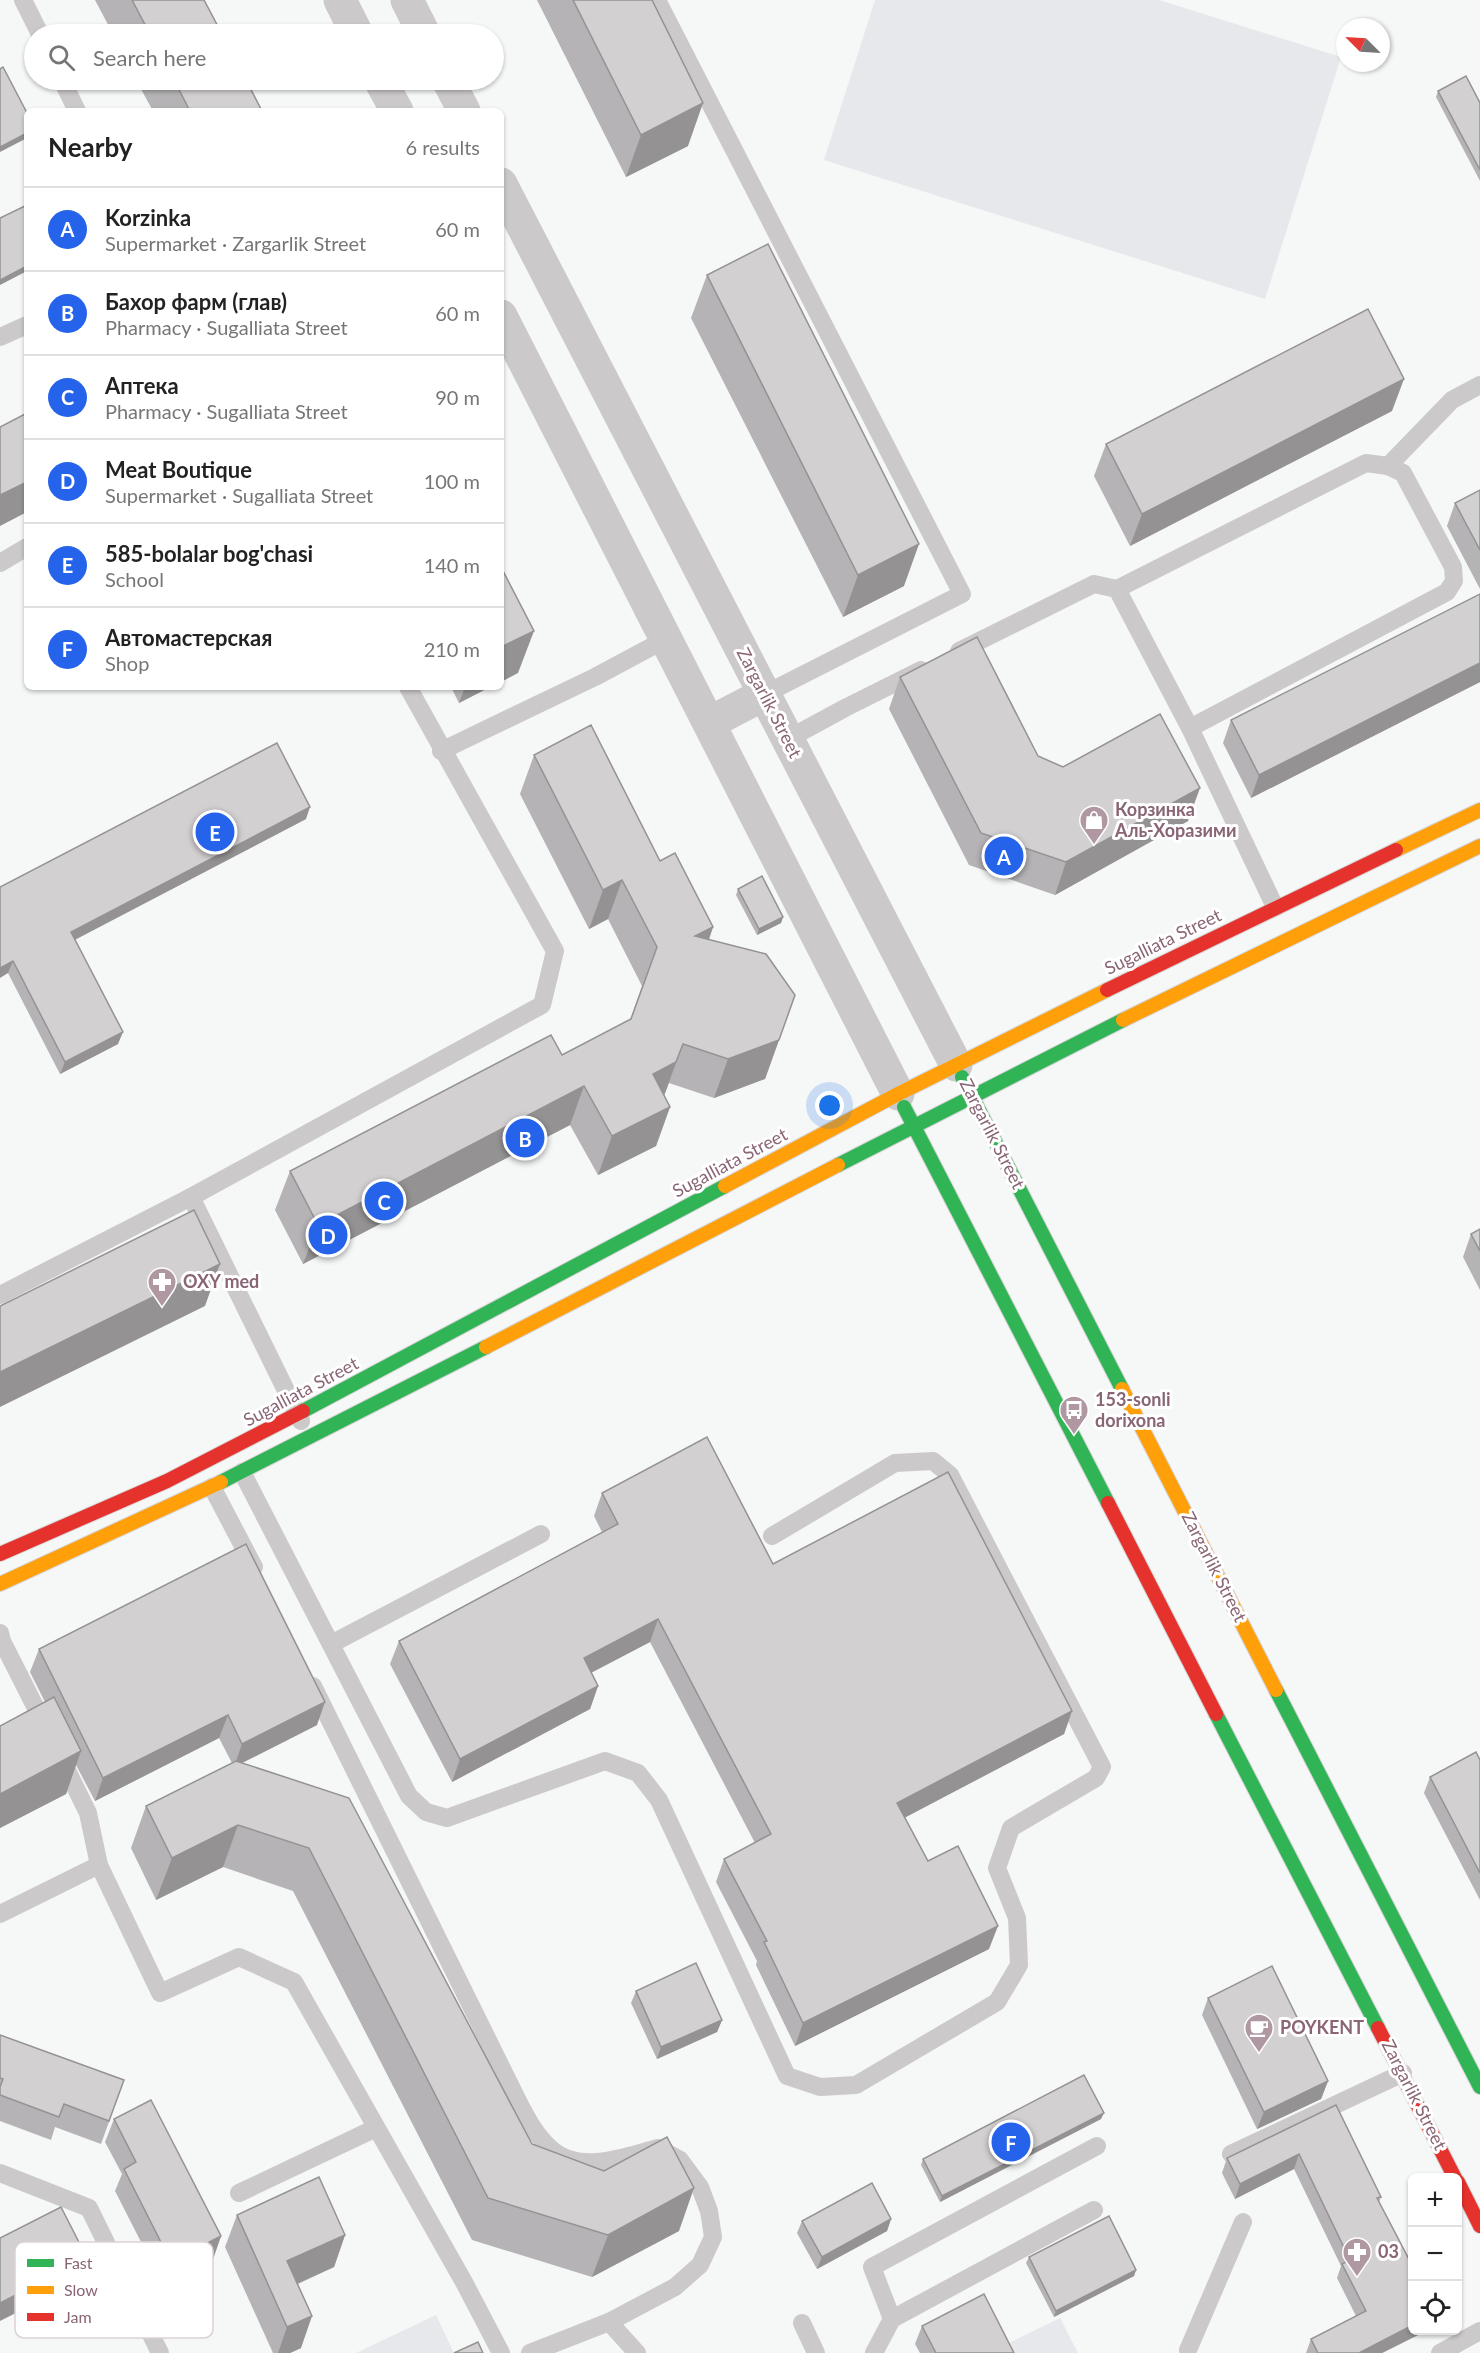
<!DOCTYPE html>
<meta charset="utf-8">
<style>
body{margin:0;font-family:Lato,sans-serif;background:#f6f6f6;color:#222}
.controls{position:absolute;right:18px;bottom:18px;display:grid;overflow:hidden;border-radius:9px;box-shadow:0 2px 4px #0004}
.controls button{width:54px;height:54px;display:grid;place-items:center;padding:0;border:0;border-bottom:2px solid #e0e0e0;background:#fff;color:#222;font:30px sans-serif}
.compass{position:absolute;left:1336px;top:18px;width:54px;height:54px;border-radius:50%;background:#fff;box-shadow:0 2px 4px #0004;rotate:294deg}
.you{position:absolute;left:830px;top:1106px;width:21px;height:21px;margin:-15px;border:4px solid #fff;border-radius:50%;background:#1a73e8;box-shadow:0 0 0 9px #1a73e833}
.badge{display:grid;place-items:center;width:39px;height:39px;border-radius:50%;background:#2563eb;color:#fff;font-size:20px;font-weight:700}
.pin{position:absolute;translate:-50% -50%;border:3px solid #fff;box-shadow:0 2px 6px #0006}
.list{margin:0;padding:0;list-style:none}
h2{display:flex;justify-content:space-between;align-items:center;height:78px;margin:0;padding:0 24px;font-size:26px}
h2 small{font-size:20px;font-weight:400;color:#767676}
.list li{display:grid;grid-template-columns:39px 1fr auto;gap:18px;align-items:center;box-sizing:border-box;height:84px;padding:0 24px;border-top:2px solid #e0e0e0}
.list b{display:block;font-size:22px;white-space:nowrap}
.list p{margin:0;font-size:20px;white-space:nowrap;color:#767676}
.list em{font-size:20px;font-style:normal;color:#767676}
.icon{flex:none;width:33px;height:33px;fill:none;stroke:currentColor;stroke-width:2;stroke-linecap:round;stroke-linejoin:round}
.map{position:relative;flex:none;width:1480px;height:2353px;overflow:hidden}
.search{position:absolute;background:#fff;box-shadow:0 2px 4px #0004;left:24px;top:24px;width:480px;height:66px;display:flex;align-items:center;gap:15px;box-sizing:border-box;padding:0 21px;border-radius:33px;color:#767676;font-size:22px}
.panel{position:absolute;background:#fff;box-shadow:0 2px 4px #0004;left:24px;top:108px;width:480px;height:582px;border-radius:9px}
.map>svg:first-child{display:block}
.green{fill:#e6e8ec}
.lines{fill:none;stroke-linecap:round;stroke-linejoin:round}
.fast-casing{stroke:#d5d3d4;stroke-width:16}
.slow-casing{stroke:#d5d3d4;stroke-width:16}
.jam-casing{stroke:#d5d3d4;stroke-width:16}
.lane{stroke:#ccc9cb;stroke-width:18}
.street{stroke:#ccc9cb;stroke-width:33}
.fast{stroke:#30b455;stroke-width:14}
.slow{stroke:#ff9f0a;stroke-width:14}
.jam{stroke:#e5322d;stroke-width:14}
.wall{fill:#b5b3b5}
.shaded-wall{fill:#949293}
.building{fill:#d3d0d2;stroke:#949293;stroke-width:1.5}
.labels{text-anchor:middle;stroke-width:6;stroke-linejoin:round;paint-order:stroke}
.street-label{font-size:18px;fill:#896575;stroke:#fff}
.poi-label{font-size:18px;font-weight:bold;fill:#896575;stroke:#fff;text-anchor:start}
.key{fill:#fff;stroke:#dcd1d6;stroke-width:1.5}
.key-label{font-size:16px;fill:#896575}
</style>
<div class="map">
<svg width="1480" height="2353" viewBox="0 0 1480 2353">
<rect width="100%" height="100%" fill="#f6f7f7"/>
<g class="green">
<polygon points="875,0 1159,0 1341,57 1265,299 824,160"/>
<polygon points="436,2315 454,2353 356,2353"/>
<polygon points="1060,2318 1078,2353 1009,2353 1005,2345"/>
</g>
<g class="lines">
<g class="fast-casing">
<g id="fast">
<polyline points="962,1077 1122,1389"/>
<polyline points="904,1107 1108,1503"/>
<polyline points="838,1165 1123,1020"/>
<polyline points="303,1411 725,1186"/>
<polyline points="221,1482 486,1347"/>
<polyline points="1276,1690 1480,2087"/>
<polyline points="1216,1714 1378,2028"/>
</g>
</g>
<g class="slow-casing">
<g id="slow">
<polyline points="1396,850 1480,810"/>
<polyline points="1123,1020 1480,846"/>
<polyline points="725,1186 898,1094 1107,990"/>
<polyline points="486,1347 838,1165"/>
<polyline points="1122,1389 1276,1690"/>
<polyline points="0,1584 221,1482"/>
</g>
</g>
<g class="jam-casing">
<g id="jam">
<polyline points="1107,990 1396,850"/>
<polyline points="1108,1503 1216,1714"/>
<polyline points="0,1554 167,1481 303,1411"/>
<polyline points="1378,2028 1455,2178"/>
<polyline points="1458,2182 1480,2226"/>
</g>
</g>
<g class="lane">
<polyline points="23,0 40,34"/>
<polyline points="657,0 962,594 765,694"/>
<polyline points="62,80 77,111"/>
<polyline points="0,337 27,325"/>
<polyline points="1388,466 1452,400 1480,385"/>
<polyline points="0,563 27,547"/>
<polyline points="1117,589 1190,728 1275,907"/>
<polyline points="959,651 1094,584 1117,589 1366,463 1388,466 1403,473 1453,567 1454,581 1447,592 1190,728"/>
<polyline points="788,739 845,708 921,670"/>
<polyline points="441,751 595,677 666,639"/>
<polyline points="191,1197 301,1421"/>
<polyline points="0,1295 191,1197 542,1005 555,951 408,687"/>
<polyline points="242,1472 409,1796 426,1812 447,1818 605,1761 638,1773 659,1800 787,2076 820,2087 856,2085 997,2002 1019,1965 1017,1918 997,1868 1011,1828 1096,1778 1102,1767 950,1475 933,1461 895,1463 772,1536"/>
<polyline points="212,1487 254,1567"/>
<polyline points="0,1633 2,1641 46,1728"/>
<polyline points="331,1644 541,1534"/>
<path d="M313 1686 519 2103C527 2118 535 2134 548 2146 577 2176 623 2157 658 2148L680 2160 700 2187 709 2211 713 2237 700 2265 675 2287 609 2322 637 2353"/>
<polyline points="61,1758 88,1813 99,1865 160,1993 239,1957 294,1982 465,2284 501,2353"/>
<polyline points="0,1914 99,1865"/>
<polyline points="1231,2154 1403,2073"/>
<polyline points="0,2173 89,2208 160,2353"/>
<polyline points="239,2193 376,2128"/>
<polyline points="892,2319 872,2267 1097,2146"/>
<polyline points="802,2323 816,2353"/>
<polyline points="1188,2350 1243,2222"/>
<polyline points="530,2353 609,2322"/>
<polyline points="874,2353 892,2319 1094,2210"/>
<polyline points="1440,2353 1480,2331"/>
</g>
<g class="street">
<polyline points="340,0 357,34"/>
<polyline points="407,0 424,34"/>
<polyline points="380,80 397,111"/>
<polyline points="448,80 464,111"/>
<polyline points="501,184 956,1065"/>
<polyline points="501,316 898,1094"/>
<polyline points="709,723 765,694"/>
</g>
<use href="#fast" class="fast"/>
<use href="#slow" class="slow"/>
<use href="#jam" class="jam"/>
</g>
<g class="wall">
<polygon points="95,0 204,0 222,34 113,34"/>
<polygon points="537,0 652,0 688,146 626,177"/>
<polygon points="136,80 246,80 262,111 153,111"/>
<polygon points="1438,91 1480,103 1480,181 1436,97"/>
<polygon points="707,275 904,586 843,617 691,318"/>
<polygon points="1392,411 1130,546 1094,476 1106,444"/>
<polygon points="1480,490 1480,589 1447,526 1455,503"/>
<polygon points="1480,594 1480,682 1251,798 1223,743 1231,720"/>
<polygon points="900,677 1038,756 1188,821 1055,895 969,865 889,709"/>
<polygon points="451,687 490,687 459,703"/>
<polygon points="534,755 660,861 713,927 709,940 795,995 765,1079 714,1098 669,1083 664,1096 670,1107 656,1146 598,1175 570,1125 303,1264 275,1210 290,1171 562,1055 630,1020 642,986 608,919 589,929 520,794"/>
<polygon points="306,819 75,939 118,1044 60,1074 8,973 0,887"/>
<polygon points="738,889 783,917 781,923 757,935 736,895"/>
<polygon points="1480,1229 1480,1290 1463,1257 1471,1234"/>
<polygon points="602,1493 773,1564 1072,1711 1064,1734 905,1817 928,1861 989,1949 795,2046 756,1965 757,1961 716,1882 724,1859 755,1843 650,1642 591,1673 598,1686 590,1709 452,1782 390,1664 399,1641 602,1532 594,1516"/>
<polygon points="39,1649 317,1725 242,1763 349,1798 532,2144 679,2231 592,2277 472,2240 293,1891 223,1867 156,1900 131,1848 146,1806 232,1763 219,1738 95,1801 76,1765 66,1794 0,1828 0,1726 45,1702 30,1672"/>
<polygon points="1480,1760 1480,1900 1424,1793 1430,1777"/>
<polygon points="636,1991 722,2020 717,2032 657,2059 631,2003"/>
<polygon points="1208,1998 1328,2081 1321,2099 1257,2129 1202,2015"/>
<polygon points="0,2035 124,2080 101,2144 55,2127 51,2140 0,2121"/>
<polygon points="1336,2105 1381,2197 1379,2202 1413,2331 1426,2331 1382,2353 1306,2353 1311,2339 1356,2316 1337,2278 1341,2266 1294,2169 1235,2199 1222,2173 1227,2158"/>
<polygon points="114,2119 221,2236 213,2259 163,2285 115,2191 122,2174 105,2142"/>
<polygon points="1101,2119 940,2202 921,2165 923,2159"/>
<polygon points="237,2215 345,2235 334,2267 298,2284 301,2348 290,2353 273,2353 225,2247"/>
<polygon points="891,2219 887,2231 817,2269 797,2233 802,2221"/>
<polygon points="1029,2257 1136,2270 1134,2276 1054,2317 1026,2263"/>
<polygon points="922,2326 1014,2353 920,2353 915,2344"/>
</g>
<g class="shaded-wall">
<polygon points="703,103 688,146 626,177 641,135"/>
<polygon points="27,133 27,138 0,152 0,147"/>
<polygon points="27,266 27,271 0,285 0,280"/>
<polygon points="1404,379 1392,411 1130,546 1142,514"/>
<polygon points="27,482 27,512 0,526 0,495"/>
<polygon points="919,544 904,586 843,617 858,575"/>
<polygon points="534,631 518,673 501,682 501,647"/>
<polygon points="1480,663 1480,682 1251,798 1259,775"/>
<polygon points="465,687 490,687 459,703"/>
<polygon points="1200,788 1188,821 1055,895 1066,862"/>
<polygon points="310,807 306,819 67,944 71,932"/>
<polygon points="622,880 608,919 589,929 603,890"/>
<polygon points="783,917 781,923 757,935 759,929"/>
<polygon points="713,927 699,966 695,936"/>
<polygon points="13,961 8,973 0,978 0,968"/>
<polygon points="123,1032 118,1044 60,1074 65,1062"/>
<polygon points="779,1040 765,1079 714,1098 728,1059"/>
<polygon points="683,1044 662,1101 653,1074"/>
<polygon points="584,1086 570,1125 303,1264 318,1225"/>
<polygon points="670,1107 656,1146 598,1175 612,1136"/>
<polygon points="220,1264 205,1306 0,1407 0,1372"/>
<polygon points="658,1619 650,1642 575,1681 584,1658"/>
<polygon points="598,1686 590,1709 452,1782 460,1759"/>
<polygon points="325,1702 317,1725 234,1767 242,1744"/>
<polygon points="1072,1711 1064,1734 889,1826 897,1803"/>
<polygon points="228,1715 219,1738 95,1801 103,1778"/>
<polygon points="81,1751 66,1794 0,1828 0,1794"/>
<polygon points="238,1825 223,1867 156,1900 172,1858"/>
<polygon points="998,1926 989,1949 795,2046 803,2023"/>
<polygon points="722,2020 717,2032 657,2059 661,2047"/>
<polygon points="1328,2081 1321,2099 1257,2129 1264,2112"/>
<polygon points="1104,2113 1101,2119 940,2202 942,2196"/>
<polygon points="1299,2154 1294,2169 1235,2199 1240,2184"/>
<polygon points="694,2188 679,2231 592,2277 608,2235"/>
<polygon points="891,2219 887,2231 817,2269 822,2257"/>
<polygon points="345,2235 334,2267 276,2293 287,2261"/>
<polygon points="221,2236 213,2259 163,2285 171,2262"/>
<polygon points="87,2258 79,2281 0,2321 0,2303"/>
<polygon points="1136,2270 1134,2276 1054,2317 1056,2311"/>
<polygon points="312,2316 301,2348 290,2353 278,2353 287,2327"/>
<polygon points="1413,2325 1413,2331 1426,2331 1382,2353 1359,2353"/>
</g>
<g class="building">
<polygon points="132,0 204,0 222,34 150,34"/>
<polygon points="573,0 652,0 703,103 641,135"/>
<polygon points="3,67 27,113 27,133 0,147 0,69"/>
<polygon points="1466,76 1480,103 1480,170 1438,91"/>
<polygon points="174,80 246,80 262,111 190,111"/>
<polygon points="27,205 27,266 0,280 0,218"/>
<polygon points="768,244 919,544 858,575 707,275"/>
<polygon points="1368,309 1404,379 1142,514 1106,444"/>
<polygon points="27,413 27,482 0,495 0,427"/>
<polygon points="1480,490 1480,550 1455,503"/>
<polygon points="501,567 534,631 501,647"/>
<polygon points="1480,594 1480,663 1259,775 1231,720"/>
<polygon points="977,637 1038,756 1063,767 1160,714 1200,788 1066,862 981,833 900,677"/>
<polygon points="591,725 660,861 675,853 713,927 695,936 766,954 795,995 779,1040 728,1059 683,1044 676,1062 653,1074 670,1107 612,1136 584,1086 318,1225 290,1171 551,1035 562,1055 631,1019 657,947 622,880 603,890 534,755"/>
<polygon points="277,743 310,807 71,932 123,1032 65,1062 13,961 0,968 0,887"/>
<polygon points="762,876 783,917 759,929 738,889"/>
<polygon points="194,1210 220,1264 0,1372 0,1306"/>
<polygon points="1480,1229 1480,1251 1471,1234"/>
<polygon points="707,1437 773,1564 948,1472 1072,1711 897,1803 928,1861 958,1846 998,1926 803,2023 764,1942 767,1941 724,1859 771,1834 658,1619 584,1658 598,1686 460,1759 399,1641 618,1524 602,1493"/>
<polygon points="246,1544 325,1702 242,1744 228,1715 103,1778 39,1649"/>
<polygon points="54,1697 81,1751 0,1794 0,1726"/>
<polygon points="1476,1752 1480,1760 1480,1873 1430,1777"/>
<polygon points="236,1761 349,1798 532,2144 604,2171 667,2137 694,2188 608,2235 488,2198 309,1848 238,1825 172,1858 146,1806"/>
<polygon points="696,1963 722,2020 661,2047 636,1991"/>
<polygon points="1272,1966 1328,2081 1264,2112 1208,1998"/>
<polygon points="0,2035 124,2080 109,2121 64,2104 59,2117 0,2095 0,2087 3,2079 0,2078"/>
<polygon points="1084,2075 1104,2113 942,2196 923,2159"/>
<polygon points="151,2100 221,2236 171,2262 124,2169 136,2162 114,2119"/>
<polygon points="1336,2105 1381,2197 1377,2198 1413,2267 1413,2325 1359,2353 1318,2353 1311,2339 1366,2311 1342,2264 1350,2260 1299,2154 1240,2184 1227,2158"/>
<polygon points="319,2177 345,2235 287,2261 312,2316 287,2327 237,2215"/>
<polygon points="872,2183 891,2219 822,2257 802,2221"/>
<polygon points="61,2207 87,2258 0,2303 0,2238"/>
<polygon points="1109,2216 1136,2270 1056,2311 1029,2257"/>
<polygon points="984,2294 1014,2353 936,2353 922,2326"/>
<polygon points="478,2342 483,2353 454,2353"/>
</g>
<defs>
<g id="shop-pin" transform="scale(1.5)"><path d="M0 17L-7.5 6A9.5 9.5 0 1 1 7.5 6Z" fill="#af98a2" stroke="#fff"/><path d="M-5-2.5h2.3a2.7 3.5 0 0 1 5.4 0H5L5.5 6h-11ZM-1.5-2.5h3a1.5 2.3 0 0 0-3 0Z" fill="#fff"/></g>
<g id="pharmacy-pin" transform="scale(1.5)"><path d="M0 17L-7.5 6A9.5 9.5 0 1 1 7.5 6Z" fill="#af98a2" stroke="#fff"/><path d="M-2-6h4v4h4v4h-4v4h-4v-4h-4v-4h4Z" fill="#fff"/></g>
<g id="bus-pin" transform="scale(1.5)"><path d="M0 17L-7.5 6A9.5 9.5 0 1 1 7.5 6Z" fill="#af98a2" stroke="#fff"/><path d="M-5-6H5V4H4V6H2V4H-2V6H-4V4H-5ZM-3.5-4V0h7V-4ZM-3.5 1.2v1.5H-2V1.2ZM2 1.2v1.5H3.5V1.2Z" fill="#fff"/></g>
<g id="cafe-pin" transform="scale(1.5)"><path d="M0 17L-7.5 6A9.5 9.5 0 1 1 7.5 6Z" fill="#af98a2" stroke="#fff"/><path d="M-5.5-4.5H6V0H3Q3 3.5 0 3.5H-2.5Q-5.5 3.5-5.5 0ZM3-3.2v2h1.7v-2ZM-6 4.5H4V6H-6Z" fill="#fff"/></g>
</defs>
<g fill-rule="evenodd">
<use href="#shop-pin" x="1094" y="820"/>
<use href="#pharmacy-pin" x="162" y="1282"/>
<use href="#bus-pin" x="1074" y="1410"/>
<use href="#cafe-pin" x="1259" y="2028"/>
<use href="#pharmacy-pin" x="1357" y="2252"/>
</g>
<g class="labels">
<g class="street-label">
<text transform="translate(769 703) rotate(63)" y="6">Zargarlik Street</text>
<text transform="translate(1163 942) rotate(-26)" y="6">Sugalliata Street</text>
<text transform="translate(992 1134) rotate(63)" y="6">Zargarlik Street</text>
<text transform="translate(730 1163) rotate(-28)" y="6">Sugalliata Street</text>
<text transform="translate(301 1392) rotate(-28)" y="6">Sugalliata Street</text>
<text transform="translate(1214 1567) rotate(63)" y="6">Zargarlik Street</text>
<text transform="translate(1414 2095) rotate(63)" y="6">Zargarlik Street</text>
</g>
<g class="poi-label">
<text x="1115" y="816">Корзинка<tspan x="1115" dy="21">Аль-Хоразими</tspan></text>
<text x="183" y="1288">OXY med</text>
<text x="1095" y="1406">153-sonli<tspan x="1095" dy="21">dorixona</tspan></text>
<text x="1280" y="2034">POYKENT</text>
<text x="1378" y="2258">03</text>
</g>
</g>
<rect x="15" y="2242" width="198" height="96" rx="9" class="key"/>
<rect x="27" y="2259" width="27" height="8" fill="#30b455"/>
<rect x="27" y="2286" width="27" height="8" fill="#ff9f0a"/>
<rect x="27" y="2313" width="27" height="8" fill="#e5322d"/>
<g class="key-label">
<text x="64" y="2269">Fast</text>
<text x="64" y="2296">Slow</text>
<text x="64" y="2323">Jam</text>
</g>
</svg>
<div class="controls">
<button>+</button>
<button>−</button>
<button><svg class="icon" aria-label="locate" viewBox="0 0 24 24"><circle cx="12" cy="12" r="6"/><path d="M12 2v4M12 18v4M2 12h4M18 12h4"/></svg></button>
</div>
<svg class="compass" viewBox="-18 -18 36 36"><path d="M0-13l5 13h-10z" fill="#e53935"/><path d="M0 13l5-13h-10z" fill="#767676"/></svg>
<div class="you"></div>
<div class="pin badge" style="left:1004px;top:856px">A</div>
<div class="pin badge" style="left:525px;top:1138px">B</div>
<div class="pin badge" style="left:384px;top:1201px">C</div>
<div class="pin badge" style="left:328px;top:1235px">D</div>
<div class="pin badge" style="left:215px;top:832px">E</div>
<div class="pin badge" style="left:1011px;top:2142px">F</div>
<div class="search"><svg class="icon" aria-label="search" viewBox="0 0 24 24"><circle cx="10" cy="10" r="6"/><path d="M15 15l6 6"/></svg>Search here</div>
<section class="panel">
<h2>Nearby<small>6 results</small></h2>
<ul class="list">
<li><span class="badge">A</span><div><b>Korzinka</b><p>Supermarket · Zargarlik Street</p></div><em>60 m</em></li>
<li><span class="badge">B</span><div><b>Бахор фарм (глав)</b><p>Pharmacy · Sugalliata Street</p></div><em>60 m</em></li>
<li><span class="badge">C</span><div><b>Аптека</b><p>Pharmacy · Sugalliata Street</p></div><em>90 m</em></li>
<li><span class="badge">D</span><div><b>Meat Boutique</b><p>Supermarket · Sugalliata Street</p></div><em>100 m</em></li>
<li><span class="badge">E</span><div><b>585-bolalar bog'chasi</b><p>School</p></div><em>140 m</em></li>
<li><span class="badge">F</span><div><b>Автомастерская</b><p>Shop</p></div><em>210 m</em></li>
</ul>
</section>
</div>
